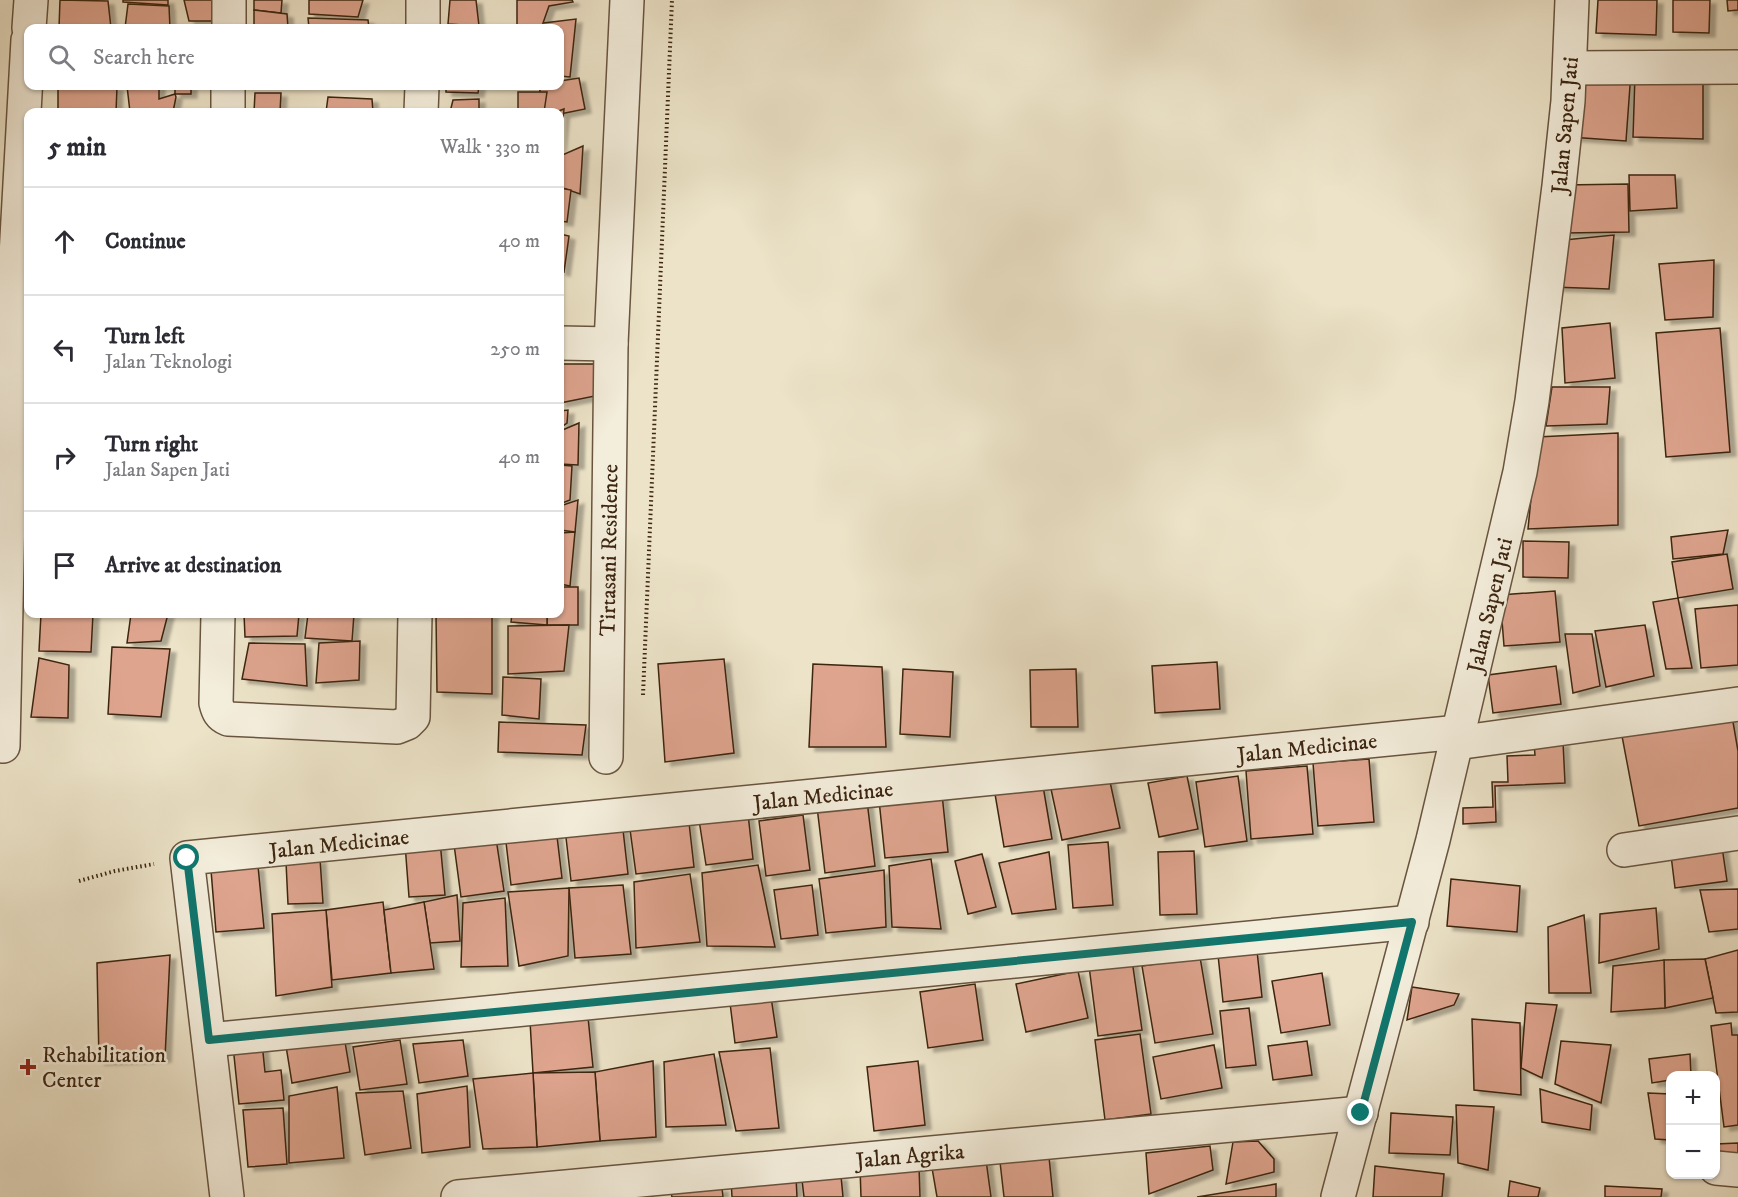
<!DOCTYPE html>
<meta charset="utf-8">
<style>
body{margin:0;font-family:"IM FELL DW Pica",serif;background:#f7f7f7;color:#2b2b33}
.controls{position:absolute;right:18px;bottom:18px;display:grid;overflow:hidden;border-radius:12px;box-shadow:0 2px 4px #0004}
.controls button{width:54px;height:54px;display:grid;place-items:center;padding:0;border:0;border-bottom:2px solid #e1e1e2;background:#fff;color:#2b2b33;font:30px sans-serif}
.stop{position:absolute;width:18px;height:18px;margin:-14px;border:4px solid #0f766e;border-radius:50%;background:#fff}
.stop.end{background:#0f766e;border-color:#fff;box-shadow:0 2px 6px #0008}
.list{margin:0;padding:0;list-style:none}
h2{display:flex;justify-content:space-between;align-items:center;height:78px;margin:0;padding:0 24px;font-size:26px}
h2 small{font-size:20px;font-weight:400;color:#7c7c81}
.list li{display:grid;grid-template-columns:39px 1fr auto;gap:18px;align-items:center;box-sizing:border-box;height:108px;padding:0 24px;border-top:2px solid #e1e1e2}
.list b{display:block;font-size:22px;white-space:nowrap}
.list p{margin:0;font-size:20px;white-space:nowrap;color:#7c7c81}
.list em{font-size:20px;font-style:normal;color:#7c7c81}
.icon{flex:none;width:33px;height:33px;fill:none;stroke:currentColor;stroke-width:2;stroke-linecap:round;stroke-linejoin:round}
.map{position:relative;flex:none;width:1738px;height:1197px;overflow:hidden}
.search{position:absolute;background:#fff;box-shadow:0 2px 4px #0004;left:24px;top:24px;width:540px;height:66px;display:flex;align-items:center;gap:15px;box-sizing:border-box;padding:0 21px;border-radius:12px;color:#7c7c81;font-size:22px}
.panel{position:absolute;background:#fff;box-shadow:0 2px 4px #0004;left:24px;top:108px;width:540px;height:510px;border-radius:12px}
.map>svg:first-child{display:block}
.building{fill:#dea48e;stroke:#3c2511;stroke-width:1.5;filter:url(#shadow)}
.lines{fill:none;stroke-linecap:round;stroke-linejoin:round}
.minor-casing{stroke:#68543f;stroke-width:36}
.path{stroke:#3c2511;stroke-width:4;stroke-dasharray:1.5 3;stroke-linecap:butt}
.minor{stroke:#f3eddb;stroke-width:33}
.route{stroke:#0f766e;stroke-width:8}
.poi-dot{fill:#8f2418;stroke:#f3eddb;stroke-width:2}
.labels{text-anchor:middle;stroke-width:5;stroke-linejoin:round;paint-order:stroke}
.street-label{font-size:22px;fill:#3c2511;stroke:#f3eddb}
.poi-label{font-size:22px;fill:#3c2511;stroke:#f3eddb;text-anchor:start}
</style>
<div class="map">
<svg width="1738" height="1197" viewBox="0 0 1738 1197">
<defs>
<filter id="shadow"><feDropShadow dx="6" dy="4" stdDeviation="1.5" flood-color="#0004"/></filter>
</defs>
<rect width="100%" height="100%" fill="#ece3c8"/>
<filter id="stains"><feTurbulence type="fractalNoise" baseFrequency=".00333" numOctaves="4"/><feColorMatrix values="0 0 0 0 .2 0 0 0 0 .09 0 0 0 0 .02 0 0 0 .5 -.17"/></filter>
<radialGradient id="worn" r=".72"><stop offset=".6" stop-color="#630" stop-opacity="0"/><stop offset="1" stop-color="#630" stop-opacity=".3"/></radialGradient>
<g class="building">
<polygon points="60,0 108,1 111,28 59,28"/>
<polygon points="123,0 168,0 168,5 123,2"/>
<polygon points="184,0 212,0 212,21 189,21"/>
<polygon points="254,0 282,0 281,13 254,10"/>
<polygon points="309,0 363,0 358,17 309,14"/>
<polygon points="450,0 476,0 479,26 448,24"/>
<polygon points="517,0 572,0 573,2 549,6 543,23 576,19 570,77 560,76 560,28 517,28"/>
<polygon points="1598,0 1657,0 1656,35 1596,33"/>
<polygon points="1673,0 1710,0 1709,33 1673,32"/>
<polygon points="1727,0 1738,0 1738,10 1728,11"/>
<polygon points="128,4 169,6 170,28 125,28"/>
<polygon points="254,10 287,14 288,28 254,28"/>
<polygon points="308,18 368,20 369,28 309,28"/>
<polygon points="1575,68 1631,72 1626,141 1570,137"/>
<polygon points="1635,75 1703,76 1703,139 1633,137"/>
<polygon points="579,78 585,109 560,114 560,112 544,112 539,86 560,86 560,81"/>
<polygon points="58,86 117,87 116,112 58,112"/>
<polygon points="127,86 159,86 159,99 175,94 176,97 173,112 130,112"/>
<rect x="175" y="86" width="16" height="8"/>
<polygon points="446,86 479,86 478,93 446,92"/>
<polygon points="518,92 547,92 544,112 518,112"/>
<polygon points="255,93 281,93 280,112 254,112"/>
<polygon points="328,97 372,99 373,112 326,112"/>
<polygon points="479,99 479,112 450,112 453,100"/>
<polygon points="564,109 560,148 560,112 556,112"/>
<polygon points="583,146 580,194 560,187 560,156"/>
<polygon points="1629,175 1675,175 1677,208 1630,211"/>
<polygon points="1628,184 1629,232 1565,233 1564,185"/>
<polygon points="560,188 571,190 567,222 560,221"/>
<polygon points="560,234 569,236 564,272 560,271"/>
<polygon points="1614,235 1609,289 1552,287 1554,241"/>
<polygon points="1714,260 1713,317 1665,320 1659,264"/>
<polygon points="1610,323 1615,378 1565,383 1562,328"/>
<polygon points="1720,328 1730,452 1666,457 1656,333"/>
<polygon points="560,364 600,364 600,395 560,403"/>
<polygon points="1552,387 1610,387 1607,424 1546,426"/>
<polygon points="568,410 567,423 560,428 560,411"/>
<polygon points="579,423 578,465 560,464 560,431"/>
<polygon points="1618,433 1618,525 1528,529 1537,437"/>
<polygon points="560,465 572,466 570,500 560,504"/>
<polygon points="578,500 575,532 560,530 560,506"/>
<polygon points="1728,530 1723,554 1673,559 1671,537"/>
<polygon points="575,532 570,586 560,584 560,533"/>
<polygon points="1523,541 1569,542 1568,578 1523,577"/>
<polygon points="1727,554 1733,589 1678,598 1672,562"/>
<polygon points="560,587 578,587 578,625 547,625 547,614 560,614"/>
<polygon points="1555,591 1560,642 1504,646 1500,595"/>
<polygon points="1678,598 1692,668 1666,669 1653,602"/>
<polygon points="1738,605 1738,665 1701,668 1695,609"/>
<polygon points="41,614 93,614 91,652 39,651"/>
<polygon points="131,614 168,614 161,641 127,643"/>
<polygon points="244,614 299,614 297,636 245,637"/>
<polygon points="308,614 354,614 352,641 305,638"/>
<polygon points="436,614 492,614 492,694 437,692"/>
<polygon points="512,614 547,614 547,625 511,622"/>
<polygon points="569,625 564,671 508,674 508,626"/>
<polygon points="1645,625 1654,676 1606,687 1595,631"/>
<polygon points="1565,634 1592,634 1600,686 1573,693"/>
<polygon points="360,641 359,680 316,683 319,643"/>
<polygon points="249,643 305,644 307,686 242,679"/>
<polygon points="112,647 170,649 161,717 108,714"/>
<polygon points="39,658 69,665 68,718 31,717"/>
<polygon points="724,659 734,753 665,762 658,664"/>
<polygon points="1217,662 1220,709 1155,713 1152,666"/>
<polygon points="813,664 882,667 886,747 809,747"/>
<polygon points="1556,666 1561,704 1493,713 1488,675"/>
<polygon points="903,669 953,672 950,737 900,734"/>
<polygon points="1076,669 1078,727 1031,727 1030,670"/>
<polygon points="503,677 541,679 539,719 502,715"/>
<polygon points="1732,716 1738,751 1738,808 1639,826 1622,736"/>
<polygon points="499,722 586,725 582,755 498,752"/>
<polygon points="1563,742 1565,783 1495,786 1496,822 1463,824 1463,808 1493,807 1492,782 1508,782 1507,756 1535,755 1534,744"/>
<polygon points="1369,759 1374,822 1318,826 1313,763"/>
<polygon points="1307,766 1313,834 1251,839 1246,771"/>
<polygon points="1187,776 1198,829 1159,837 1148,783"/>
<polygon points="1238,776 1247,841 1205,847 1196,782"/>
<polygon points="1109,777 1120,828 1062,840 1051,789"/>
<polygon points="1042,780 1052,839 1004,847 994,788"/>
<polygon points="942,794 948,852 885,858 879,800"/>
<polygon points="867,801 875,866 825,873 817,807"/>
<polygon points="688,814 694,867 636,874 629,822"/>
<polygon points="748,814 753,859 706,865 699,820"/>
<polygon points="803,815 810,870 766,876 759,821"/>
<polygon points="622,821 628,874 571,881 565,829"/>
<polygon points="556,828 562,878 511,885 505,834"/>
<polygon points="495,832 504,891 461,897 453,837"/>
<polygon points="1721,840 1727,881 1675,888 1670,847"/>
<polygon points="440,841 445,895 409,897 405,844"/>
<polygon points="1108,842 1113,905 1073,908 1068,845"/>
<polygon points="1194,851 1197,914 1160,915 1158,852"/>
<polygon points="1049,852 1056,909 1012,914 999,863"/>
<polygon points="982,854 996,907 968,914 955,861"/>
<polygon points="320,859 323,903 288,904 286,862"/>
<polygon points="931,859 941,929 892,927 889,866"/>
<polygon points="758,865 775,947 707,946 702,873"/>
<polygon points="258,866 264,928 216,932 211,870"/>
<polygon points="884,870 886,927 826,933 819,879"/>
<polygon points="690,874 700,942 636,948 634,882"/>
<polygon points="1451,879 1520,886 1517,932 1447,926"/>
<polygon points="623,885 631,954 575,958 569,888"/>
<polygon points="812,885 818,935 781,939 774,890"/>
<polygon points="569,888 568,956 519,966 508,892"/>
<polygon points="1738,889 1738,929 1709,932 1700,890"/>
<polygon points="457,895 460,941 430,943 424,902"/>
<polygon points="505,898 508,966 461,967 463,903"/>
<polygon points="383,902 391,973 332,980 326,910"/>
<polygon points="424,902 434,969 391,973 384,910"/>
<polygon points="1656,908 1659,949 1599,963 1600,914"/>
<polygon points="326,910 332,987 276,996 272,914"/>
<polygon points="1584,915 1591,993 1549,993 1548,927"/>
<polygon points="1738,950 1738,1012 1716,1013 1705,959"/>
<polygon points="1257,951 1262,997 1223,1002 1218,955"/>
<polygon points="170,955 165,1058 99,1061 97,963"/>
<polygon points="1200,957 1213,1034 1155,1043 1142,966"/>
<polygon points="1705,959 1713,998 1665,1008 1664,960"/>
<polygon points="1132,960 1142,1030 1098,1036 1089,966"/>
<polygon points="1664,960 1665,1008 1611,1012 1613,966"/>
<polygon points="1078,971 1088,1018 1026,1032 1016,984"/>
<polygon points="1322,973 1330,1025 1281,1033 1272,981"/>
<polygon points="975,984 983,1040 928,1048 920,992"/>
<polygon points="1412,987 1459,994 1454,1005 1407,1020"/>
<polygon points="771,997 777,1037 735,1043 730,1003"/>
<polygon points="1526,1003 1557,1005 1542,1078 1521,1068"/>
<polygon points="1249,1008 1256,1065 1226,1068 1220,1011"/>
<polygon points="588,1017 593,1067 533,1073 530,1021"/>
<polygon points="1472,1019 1520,1023 1521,1095 1474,1090"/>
<polygon points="1731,1023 1732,1035 1738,1035 1738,1125 1724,1127 1711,1026"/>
<polygon points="1140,1034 1151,1114 1105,1120 1095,1040"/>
<polygon points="344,1036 350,1072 292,1083 286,1046"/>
<polygon points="400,1040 407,1084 360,1090 353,1047"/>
<polygon points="463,1040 468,1076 419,1083 413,1044"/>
<polygon points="1307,1041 1312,1075 1273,1080 1268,1046"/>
<polygon points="1561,1041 1611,1045 1601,1103 1555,1084"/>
<polygon points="262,1043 265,1072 281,1070 284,1100 239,1104 233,1046"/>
<polygon points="1214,1045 1222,1088 1161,1099 1153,1057"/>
<polygon points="770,1048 779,1128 736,1131 719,1052"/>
<polygon points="714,1054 726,1125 666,1127 664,1062"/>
<polygon points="1690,1054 1691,1076 1670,1076 1670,1080 1652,1083 1649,1059"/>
<polygon points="653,1061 656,1137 600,1141 595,1072"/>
<polygon points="918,1061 925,1125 874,1131 867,1067"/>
<polygon points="595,1072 600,1141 537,1147 533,1073"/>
<polygon points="533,1073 537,1147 483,1149 473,1079"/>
<polygon points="467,1086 470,1147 422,1153 417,1094"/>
<polygon points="337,1087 344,1158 289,1163 289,1096"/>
<polygon points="1540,1089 1592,1105 1590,1130 1542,1122"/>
<polygon points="403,1091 411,1148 365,1155 356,1093"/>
<polygon points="1648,1093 1670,1094 1670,1140 1655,1139"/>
<polygon points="1456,1105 1494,1107 1488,1170 1458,1163"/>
<polygon points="283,1108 287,1164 248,1167 243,1110"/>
<polygon points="1391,1113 1453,1117 1450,1155 1389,1153"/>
<polygon points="1258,1141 1274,1159 1274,1172 1226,1184 1233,1142"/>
<polygon points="1738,1143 1738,1159 1716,1160 1716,1144"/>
<polygon points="1210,1146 1213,1170 1149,1194 1146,1153"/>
<polygon points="1049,1157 1053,1197 1004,1197 1000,1162"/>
<polygon points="986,1160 991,1197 937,1197 932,1168"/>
<polygon points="919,1166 920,1197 861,1197 860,1168"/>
<polygon points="1375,1166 1444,1174 1442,1197 1373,1197"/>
<polygon points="841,1176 843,1197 804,1197 802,1180"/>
<polygon points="796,1177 797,1197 732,1197 731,1180"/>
<polygon points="1510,1181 1540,1188 1538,1197 1508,1197"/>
<polygon points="1276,1184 1276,1197 1197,1197"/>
<polygon points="1605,1186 1662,1189 1661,1197 1605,1197"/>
<polygon points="722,1188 723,1197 672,1197 671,1193"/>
</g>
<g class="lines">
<g class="minor-casing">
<g id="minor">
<polyline points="29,28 31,0"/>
<polyline points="229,28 229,0"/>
<polyline points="423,28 423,0"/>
<polyline points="1570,68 1738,67"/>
<polyline points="228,112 228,86"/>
<polyline points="421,112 422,86"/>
<polyline points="560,343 611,344"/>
<path d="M218 614 216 703C218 711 220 716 228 719L397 727 407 723 413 717 415 614"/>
<polyline points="1456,743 1738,704"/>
<polyline points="3,746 12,328 28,40"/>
<polyline points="606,757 611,344 627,0"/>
<polyline points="1624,850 1738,833"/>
<polyline points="209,1040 1412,922"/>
<polyline points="1716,1168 1738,1170"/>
<polyline points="227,1197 187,858 1459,732"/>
<polyline points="458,1197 1361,1113"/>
<polyline points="1338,1197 1433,840 1520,472 1532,401 1559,186 1568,101 1572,0"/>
</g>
</g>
<g class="path">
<polyline points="643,695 672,0"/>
<polyline points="79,881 115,871 154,864"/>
</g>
<use href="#minor" class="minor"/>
</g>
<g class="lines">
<polyline class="route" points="187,858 209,1040 1412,922 1361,1113"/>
</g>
<path class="poi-dot" d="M25 1058h6v6h6v6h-6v6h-6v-6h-6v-6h6z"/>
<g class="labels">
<g class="street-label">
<text transform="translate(1564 125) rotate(-85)" y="8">Jalan Sapen Jati</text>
<text transform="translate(608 550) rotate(-89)" y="8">Tirtasani Residence</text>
<text transform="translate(1489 605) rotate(-77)" y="8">Jalan Sapen Jati</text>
<text transform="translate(1307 747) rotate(-6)" y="8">Jalan Medicinae</text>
<text transform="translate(823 795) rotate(-6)" y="8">Jalan Medicinae</text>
<text transform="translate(339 843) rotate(-6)" y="8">Jalan Medicinae</text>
<text transform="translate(910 1155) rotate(-5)" y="8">Jalan Agrika</text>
</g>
<g class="poi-label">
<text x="42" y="1062">Rehabilitation<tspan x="42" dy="25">Center</tspan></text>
</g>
</g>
<rect width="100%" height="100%" filter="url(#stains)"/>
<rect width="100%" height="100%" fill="url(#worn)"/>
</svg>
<div class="controls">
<button>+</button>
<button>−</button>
</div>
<div class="stop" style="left:187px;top:858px"></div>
<div class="stop end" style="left:1361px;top:1113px"></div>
<div class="search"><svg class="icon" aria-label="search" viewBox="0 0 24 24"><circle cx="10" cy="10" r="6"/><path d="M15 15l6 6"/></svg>Search here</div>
<section class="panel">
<h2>5 min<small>Walk · 330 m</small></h2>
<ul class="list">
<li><svg class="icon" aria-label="ahead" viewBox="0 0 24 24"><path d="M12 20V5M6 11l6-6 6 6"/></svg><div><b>Continue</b></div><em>40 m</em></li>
<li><svg class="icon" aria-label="left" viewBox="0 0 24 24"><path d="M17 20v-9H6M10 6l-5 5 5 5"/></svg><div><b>Turn left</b><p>Jalan Teknologi</p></div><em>250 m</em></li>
<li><svg class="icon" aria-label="right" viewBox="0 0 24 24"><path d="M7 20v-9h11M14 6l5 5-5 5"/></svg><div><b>Turn right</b><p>Jalan Sapen Jati</p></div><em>40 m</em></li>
<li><svg class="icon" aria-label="arrive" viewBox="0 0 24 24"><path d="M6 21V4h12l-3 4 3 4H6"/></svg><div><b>Arrive at destination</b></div></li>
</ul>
</section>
</div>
